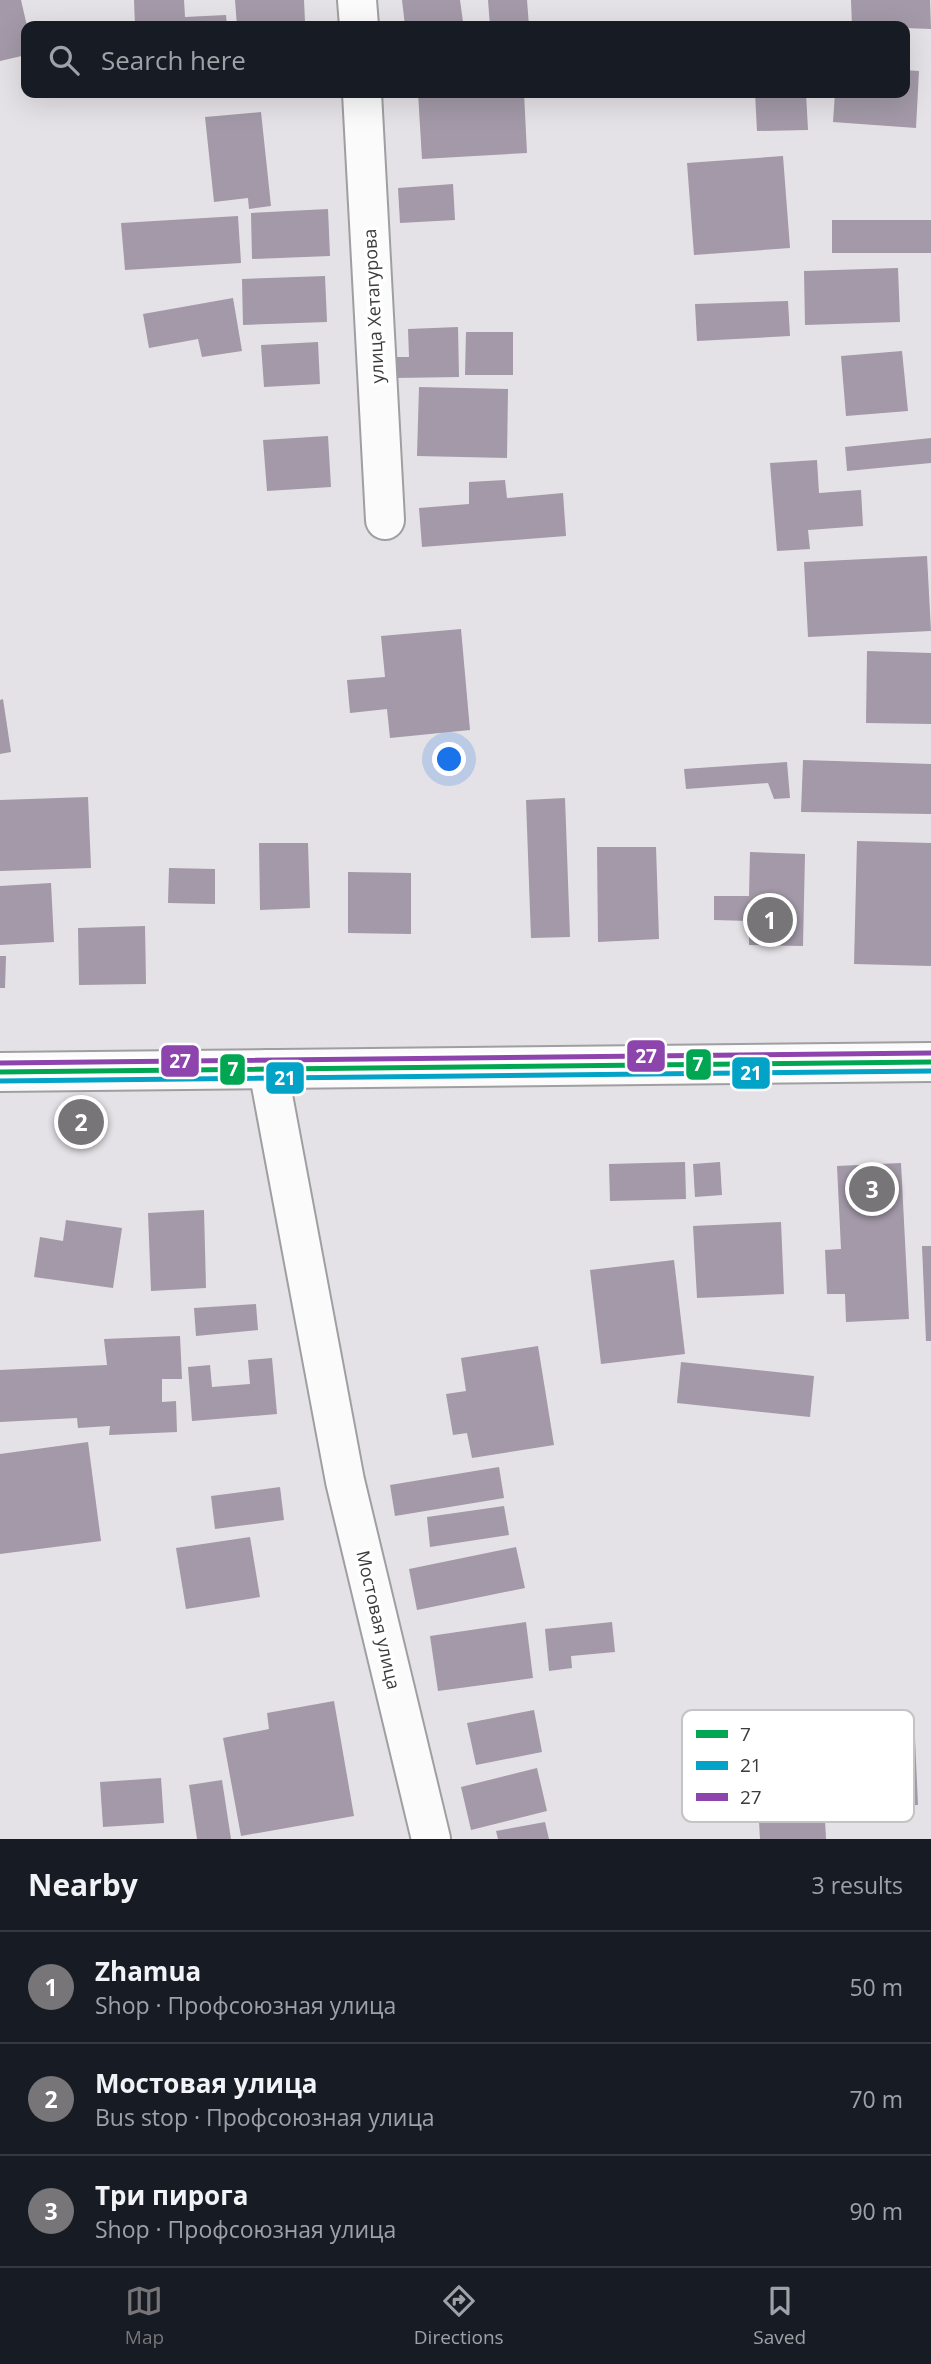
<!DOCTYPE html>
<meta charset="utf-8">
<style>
body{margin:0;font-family:"Open Sans",sans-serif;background:#242831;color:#f1f3f6}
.you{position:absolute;left:450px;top:760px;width:24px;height:24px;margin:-18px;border:5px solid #fff;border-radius:50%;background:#1a73e8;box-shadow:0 0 0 10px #1a73e833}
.badge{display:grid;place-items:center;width:46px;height:46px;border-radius:50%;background:#777578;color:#fff;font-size:23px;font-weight:700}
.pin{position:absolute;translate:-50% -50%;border:4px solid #fff;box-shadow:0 2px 7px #0006}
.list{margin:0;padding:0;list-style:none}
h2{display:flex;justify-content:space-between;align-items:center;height:91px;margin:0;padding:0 28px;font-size:30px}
h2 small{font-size:23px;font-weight:400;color:#9ea1a6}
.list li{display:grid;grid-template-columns:46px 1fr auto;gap:21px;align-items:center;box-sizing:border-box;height:112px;padding:0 28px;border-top:2px solid #363941}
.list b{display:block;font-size:26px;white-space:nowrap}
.list p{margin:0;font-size:23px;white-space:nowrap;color:#9ea1a6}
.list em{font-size:23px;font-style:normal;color:#9ea1a6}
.icon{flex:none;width:38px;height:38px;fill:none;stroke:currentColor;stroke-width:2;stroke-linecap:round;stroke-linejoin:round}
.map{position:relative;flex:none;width:931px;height:1839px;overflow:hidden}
.search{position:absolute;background:#171b24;box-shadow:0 7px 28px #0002;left:21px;right:21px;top:21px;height:77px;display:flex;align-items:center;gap:18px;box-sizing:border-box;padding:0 24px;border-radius:14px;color:#9ea1a6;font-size:26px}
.sheet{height:427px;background:#171b24}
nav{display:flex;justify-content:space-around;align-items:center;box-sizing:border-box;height:98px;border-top:2px solid #363941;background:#171b24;font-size:19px;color:#9ea1a6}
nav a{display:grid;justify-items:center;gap:4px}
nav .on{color:#777578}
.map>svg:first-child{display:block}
.building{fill:#a399a8}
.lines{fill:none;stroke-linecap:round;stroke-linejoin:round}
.street-casing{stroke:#9f9ea0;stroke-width:42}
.secondary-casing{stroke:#9f9ea0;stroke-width:42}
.street{stroke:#fbfbfb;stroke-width:38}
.secondary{stroke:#fbfbfb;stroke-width:38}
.bus-1-casing{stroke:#fff;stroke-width:10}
.bus-2-casing{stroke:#fff;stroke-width:10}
.bus-3-casing{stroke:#fff;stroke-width:10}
.bus-1{stroke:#00a651;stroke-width:5}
.bus-2{stroke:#03a3c7;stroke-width:5}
.bus-3{stroke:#8e44ad;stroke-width:5}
.labels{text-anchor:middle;stroke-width:7;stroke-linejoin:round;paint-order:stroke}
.street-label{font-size:18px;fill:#3c3a3d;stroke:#fff}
.key{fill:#fff;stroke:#c4c4c5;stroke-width:2}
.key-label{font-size:19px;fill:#3c3a3d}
.line-badge{stroke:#fff;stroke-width:2.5}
.badge-label{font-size:19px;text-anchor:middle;font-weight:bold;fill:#fff}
</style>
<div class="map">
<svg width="931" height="1839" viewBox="0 0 931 1839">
<rect width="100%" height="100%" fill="#e4e2e6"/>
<g class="building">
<polygon points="0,0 21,0 27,26 26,55 0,61"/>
<polygon points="134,0 184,0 185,17 226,15 227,26 135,26"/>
<polygon points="235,0 304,0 305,22 237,26"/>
<polygon points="402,0 460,0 463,22 405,26"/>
<polygon points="488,0 527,0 529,26 490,26"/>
<polygon points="851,0 930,0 931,29 852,26"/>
<polygon points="905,70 919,71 916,128 833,122 835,93 905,93"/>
<polygon points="211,93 228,93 229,96 211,97"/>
<polygon points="418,93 524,93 527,153 422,159"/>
<polygon points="755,93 806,93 808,130 757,131"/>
<polygon points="261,112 271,206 249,209 248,198 214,202 205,117"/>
<polygon points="783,156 790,248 694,255 687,163"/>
<polygon points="453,184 455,220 400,223 398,188"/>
<polygon points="328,209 330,256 252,259 251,213"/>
<polygon points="238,216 241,263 125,270 121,223"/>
<rect x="832" y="220" width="99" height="33"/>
<polygon points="898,268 900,322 805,325 804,271"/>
<polygon points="325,276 327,322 243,325 242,279"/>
<polygon points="233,298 242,351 202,357 198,339 149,348 143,314"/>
<polygon points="788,301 790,336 697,341 695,304"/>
<polygon points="458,327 459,377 395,378 395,357 409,357 408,329"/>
<polygon points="466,332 513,332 513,375 465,375"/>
<polygon points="318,342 320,384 264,387 261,345"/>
<polygon points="902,351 908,411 846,416 841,356"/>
<polygon points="419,387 508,389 507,458 417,456"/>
<polygon points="328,436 331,487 267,491 263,440"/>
<polygon points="931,438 931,463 847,471 845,447"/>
<polygon points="817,460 819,493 861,490 863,526 808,530 810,549 777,551 770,463"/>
<polygon points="505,480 507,498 563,493 566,536 422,547 419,508 469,504 469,482"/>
<polygon points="927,556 931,631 808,637 804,562"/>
<polygon points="461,629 470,730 390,738 387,709 350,713 347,680 385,677 381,636"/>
<polygon points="867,651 931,653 931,724 866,723"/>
<polygon points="3,699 11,752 0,754 0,700"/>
<polygon points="803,760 931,764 931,814 801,812"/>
<polygon points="787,762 790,798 774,799 768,783 686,789 684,769"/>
<polygon points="88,797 91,868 0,871 0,800"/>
<polygon points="565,798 570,937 531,938 526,800"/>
<polygon points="857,841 931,843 931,966 854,964"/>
<polygon points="259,843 308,843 310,908 260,910"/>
<polygon points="597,847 656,847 659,939 598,942"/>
<polygon points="750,852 805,854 803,946 749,945 749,921 714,920 714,896 749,896"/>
<polygon points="169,868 215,869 215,904 168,903"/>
<polygon points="348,872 411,873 411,934 348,933"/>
<polygon points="51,883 54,942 0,945 0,886"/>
<polygon points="145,926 146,984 79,985 78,928"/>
<polygon points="0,956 6,956 5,988 0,988"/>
<polygon points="685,1162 686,1199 610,1201 609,1164"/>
<polygon points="720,1162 722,1195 695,1197 693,1164"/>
<polygon points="901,1163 909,1319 846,1322 845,1294 827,1294 825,1250 841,1249 837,1166"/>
<polygon points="204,1210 206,1288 151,1291 148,1213"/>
<polygon points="66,1220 122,1228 113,1288 34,1277 40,1237 63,1241"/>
<polygon points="781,1222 784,1294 697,1298 693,1226"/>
<polygon points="922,1246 931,1246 931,1341 926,1341"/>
<polygon points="674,1260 685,1354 601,1364 590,1270"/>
<polygon points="256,1304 258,1330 196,1336 194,1308"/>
<polygon points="180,1336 182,1379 162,1379 162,1402 176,1401 177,1432 109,1435 110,1426 78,1428 77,1418 0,1422 0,1370 107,1365 104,1339"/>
<polygon points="538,1346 554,1445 472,1458 467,1433 453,1435 446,1394 466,1391 461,1358"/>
<polygon points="272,1358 277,1414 192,1421 188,1367 210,1365 212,1387 250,1384 248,1360"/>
<polygon points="681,1362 814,1376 810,1417 677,1403"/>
<polygon points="88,1442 101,1541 0,1554 0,1454"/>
<polygon points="499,1467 504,1498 395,1516 390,1485"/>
<polygon points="280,1487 284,1520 215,1529 211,1496"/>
<polygon points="504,1506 509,1535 430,1547 427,1517"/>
<polygon points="250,1537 260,1597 186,1609 176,1548"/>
<polygon points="516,1547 525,1588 417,1610 409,1569"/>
<polygon points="526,1622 533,1678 438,1691 430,1636"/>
<polygon points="612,1622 615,1652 571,1656 572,1668 549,1671 545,1629"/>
<polygon points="334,1701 354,1816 241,1836 223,1738 269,1729 267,1713"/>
<polygon points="534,1710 542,1752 476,1765 467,1723"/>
<polygon points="914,1716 918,1805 833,1808 830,1719"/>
<polygon points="537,1768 547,1811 471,1830 461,1787"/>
<polygon points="161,1778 164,1823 103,1827 100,1782"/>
<polygon points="222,1780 231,1839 197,1839 189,1785"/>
<polygon points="824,1801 826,1839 760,1839 758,1805"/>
<polygon points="545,1822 549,1839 498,1839 496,1831"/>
</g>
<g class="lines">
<g class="street-casing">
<g id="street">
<polyline points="357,0 359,26"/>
<polyline points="362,93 385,520"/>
<polyline points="268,1069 345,1481 431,1839"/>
</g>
</g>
<g class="secondary-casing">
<polyline id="secondary" points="0,1072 931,1062"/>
</g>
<use href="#street" class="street"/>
<use href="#secondary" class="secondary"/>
<g class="bus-1-casing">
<polyline id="bus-1" points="0,1072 931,1062"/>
</g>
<g class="bus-2-casing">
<polyline id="bus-2" points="0,1081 931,1071"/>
</g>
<g class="bus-3-casing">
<polyline id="bus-3" points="0,1063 931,1053"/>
</g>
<use href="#bus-1" class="bus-1"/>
<use href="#bus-2" class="bus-2"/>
<use href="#bus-3" class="bus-3"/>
</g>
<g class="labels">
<g class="street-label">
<text transform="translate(374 306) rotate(-93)" y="6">улица Хетагурова</text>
<text transform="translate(378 1620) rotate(77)" y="6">Мостовая улица</text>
</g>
</g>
<rect x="682" y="1710" width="232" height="112" rx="10" class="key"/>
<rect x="696" y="1730" width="32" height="8" fill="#00a651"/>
<rect x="696" y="1761" width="32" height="9" fill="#03a3c7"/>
<rect x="696" y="1793" width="32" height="8" fill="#8e44ad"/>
<g class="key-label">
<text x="740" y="1741">7</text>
<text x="740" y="1772">21</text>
<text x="740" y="1804">27</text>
</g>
<g class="line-badge">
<rect x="626" y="1039" width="40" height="34" rx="7" fill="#8e44ad"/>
<rect x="160" y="1044" width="40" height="34" rx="7" fill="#8e44ad"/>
<rect x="685" y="1048" width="27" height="33" rx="7" fill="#00a651"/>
<rect x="219" y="1053" width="27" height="33" rx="7" fill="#00a651"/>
<rect x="731" y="1056" width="40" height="34" rx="7" fill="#03a3c7"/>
<rect x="265" y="1061" width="40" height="34" rx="7" fill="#03a3c7"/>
</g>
<g class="badge-label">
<text x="646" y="1063">27</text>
<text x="180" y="1068">27</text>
<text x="698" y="1071">7</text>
<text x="233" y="1076">7</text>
<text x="751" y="1080">21</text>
<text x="285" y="1085">21</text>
</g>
</svg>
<div class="you"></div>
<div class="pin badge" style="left:770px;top:920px">1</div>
<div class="pin badge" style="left:81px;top:1122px">2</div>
<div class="pin badge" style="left:872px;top:1189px">3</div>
<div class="search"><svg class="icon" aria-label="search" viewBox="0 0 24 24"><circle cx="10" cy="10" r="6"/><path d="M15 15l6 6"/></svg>Search here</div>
</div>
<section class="sheet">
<h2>Nearby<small>3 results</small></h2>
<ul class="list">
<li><span class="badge">1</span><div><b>Zhamua</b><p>Shop · Профсоюзная улица</p></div><em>50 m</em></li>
<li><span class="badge">2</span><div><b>Мостовая улица</b><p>Bus stop · Профсоюзная улица</p></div><em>70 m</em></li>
<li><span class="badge">3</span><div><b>Три пирога</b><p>Shop · Профсоюзная улица</p></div><em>90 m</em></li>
</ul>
</section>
<nav>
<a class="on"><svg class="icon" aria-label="map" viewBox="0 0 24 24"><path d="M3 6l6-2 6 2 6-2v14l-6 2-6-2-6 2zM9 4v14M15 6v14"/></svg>Map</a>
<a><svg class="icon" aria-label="directions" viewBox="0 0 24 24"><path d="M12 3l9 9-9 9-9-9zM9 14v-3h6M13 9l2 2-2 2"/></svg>Directions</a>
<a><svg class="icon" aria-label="saved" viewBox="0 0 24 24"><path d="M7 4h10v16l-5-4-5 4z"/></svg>Saved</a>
</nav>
